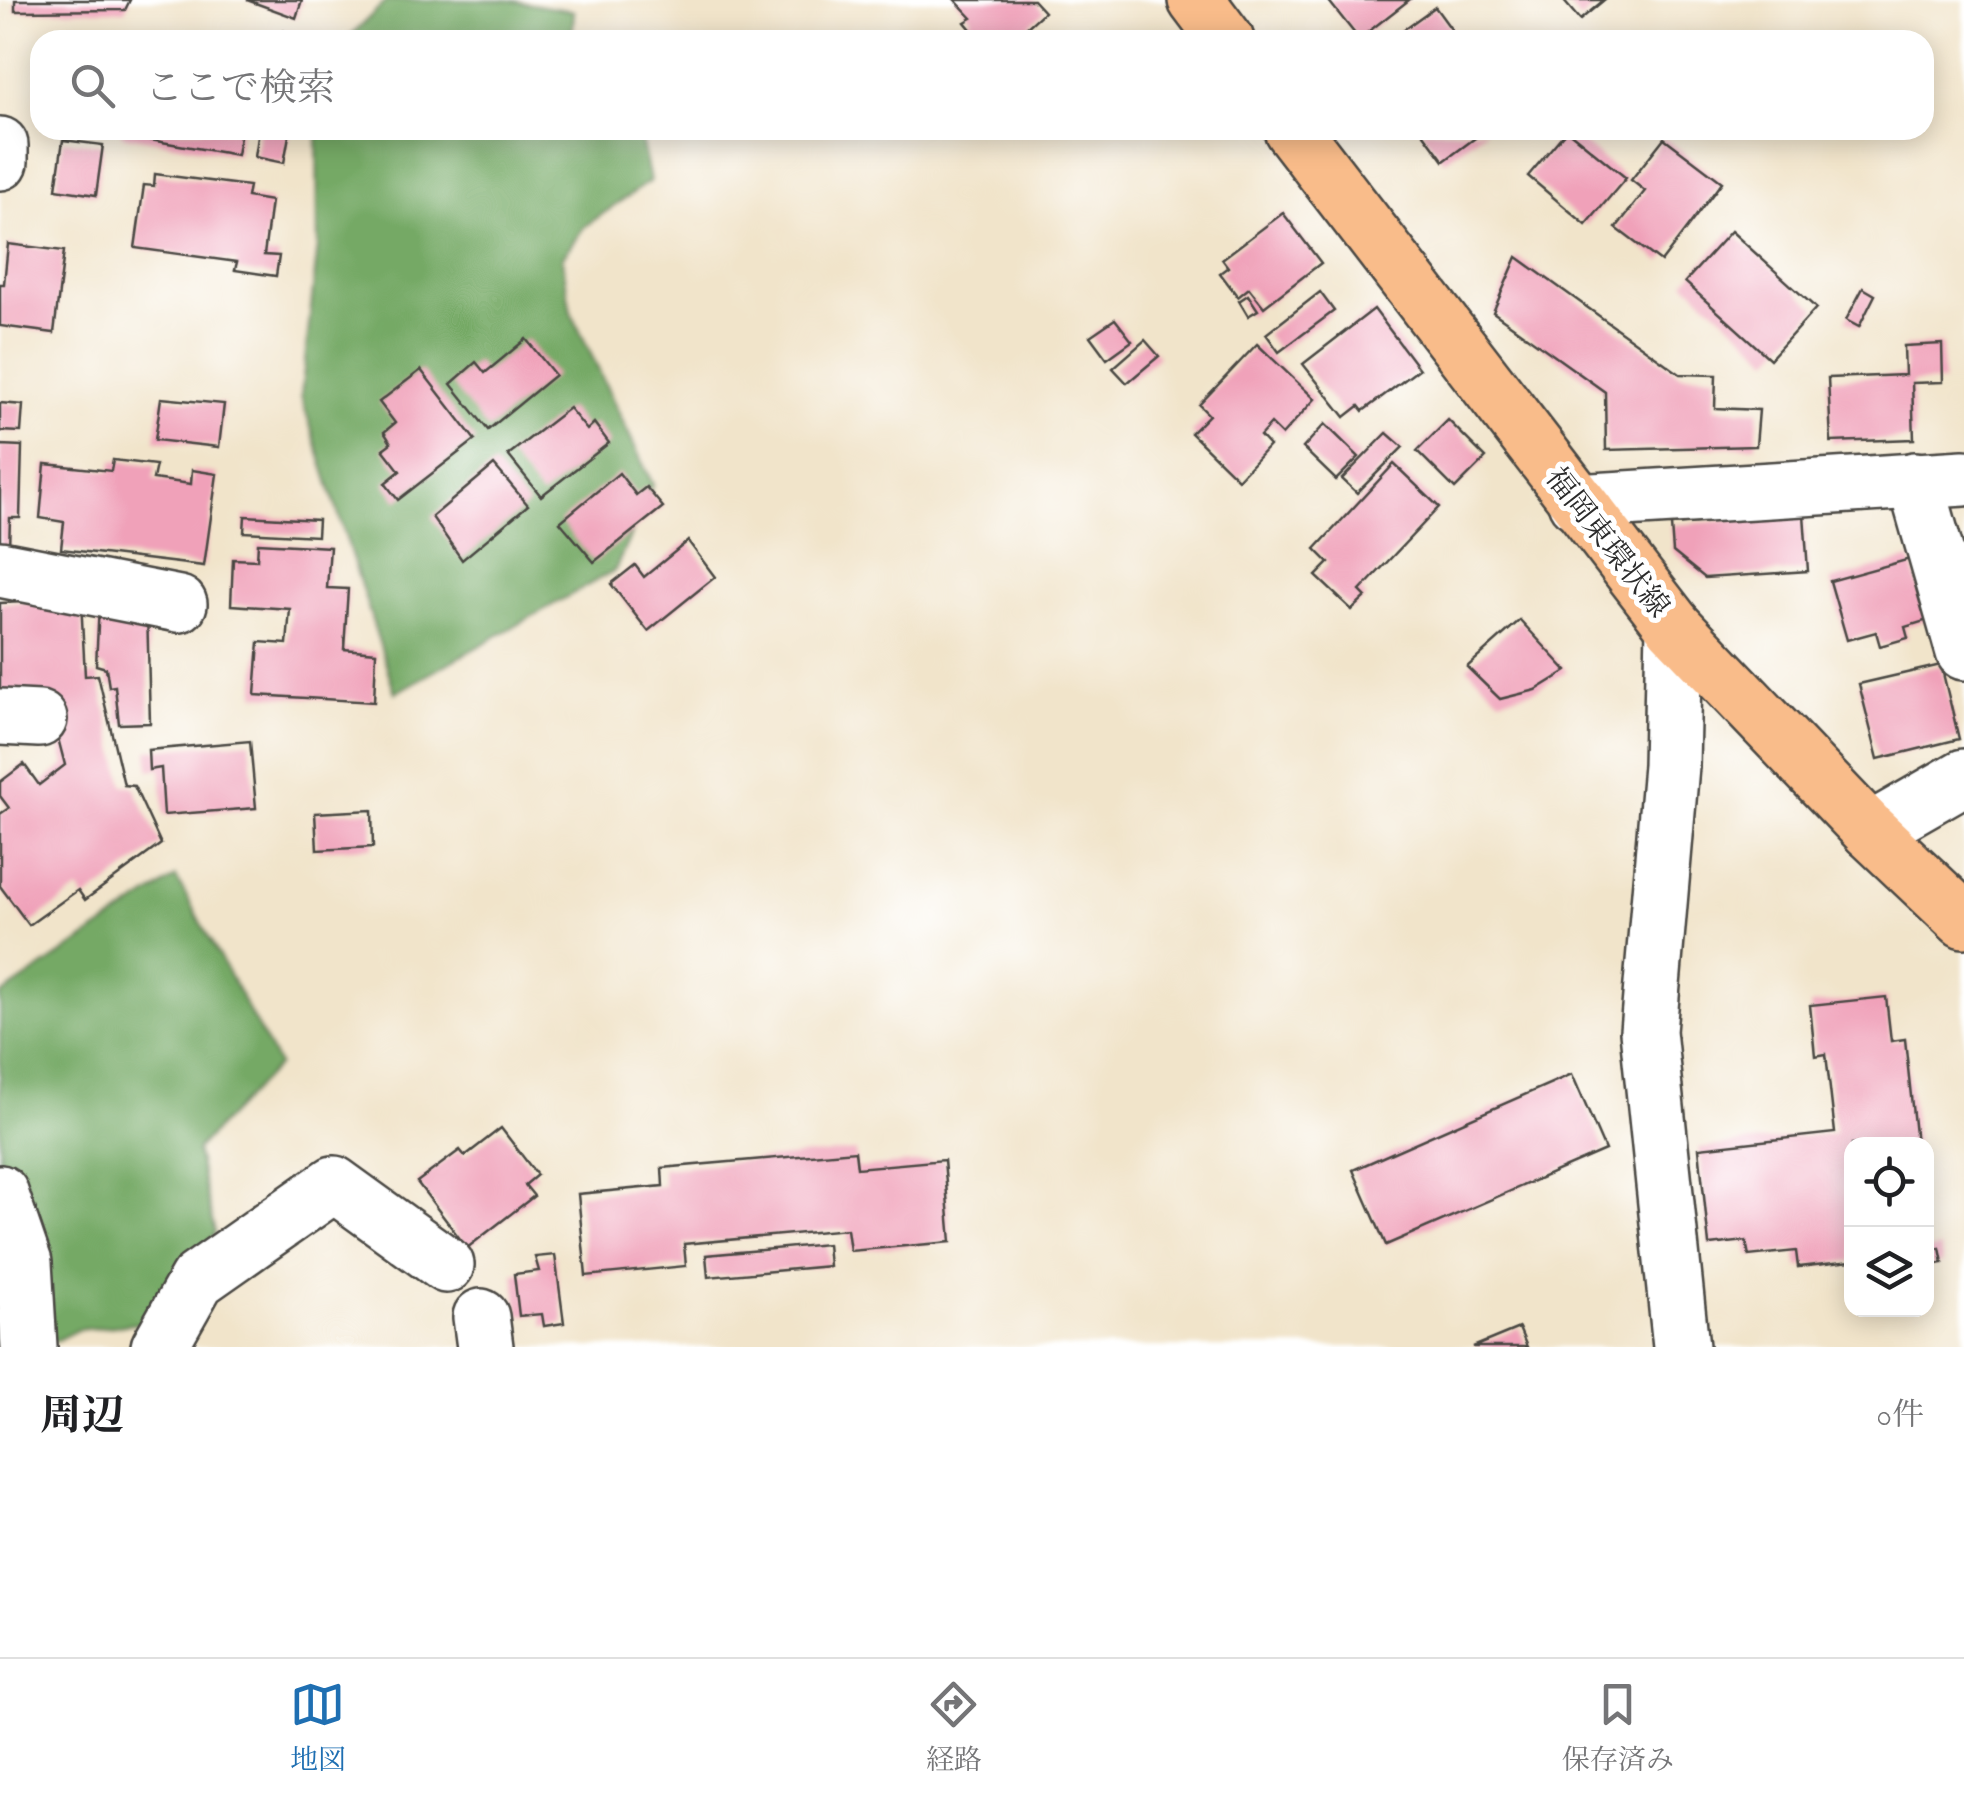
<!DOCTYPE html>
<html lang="ja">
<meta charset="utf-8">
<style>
body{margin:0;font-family:"IM FELL English","Noto Serif JP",serif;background:#f2f2f2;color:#202124}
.controls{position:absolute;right:30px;bottom:30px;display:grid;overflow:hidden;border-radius:20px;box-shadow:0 5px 25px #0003}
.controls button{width:90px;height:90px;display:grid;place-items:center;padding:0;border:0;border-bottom:2px solid #e0e0e0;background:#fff;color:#202124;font:50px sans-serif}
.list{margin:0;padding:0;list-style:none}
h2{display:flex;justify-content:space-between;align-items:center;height:130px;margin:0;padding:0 40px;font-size:42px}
h2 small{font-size:32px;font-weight:400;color:#757577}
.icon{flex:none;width:55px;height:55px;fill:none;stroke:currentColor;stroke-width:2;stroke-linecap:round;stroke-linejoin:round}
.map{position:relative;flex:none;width:1964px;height:1347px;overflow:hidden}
.search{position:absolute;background:#fff;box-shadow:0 5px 25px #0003;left:30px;right:30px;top:30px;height:110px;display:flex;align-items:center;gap:25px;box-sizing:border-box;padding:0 35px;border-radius:30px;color:#757577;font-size:38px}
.sheet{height:310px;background:#fff}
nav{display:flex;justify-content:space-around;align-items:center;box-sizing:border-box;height:140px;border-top:2px solid #e0e0e0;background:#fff;font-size:28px;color:#757577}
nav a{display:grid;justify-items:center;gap:5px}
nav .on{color:#1f6fb2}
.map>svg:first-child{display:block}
.forest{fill:#74a965;stroke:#506a48;stroke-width:2.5}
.building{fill:#f0a1b9}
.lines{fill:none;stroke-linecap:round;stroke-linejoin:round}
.minor-casing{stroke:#494743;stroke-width:60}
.major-casing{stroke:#494743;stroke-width:60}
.minor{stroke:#fff;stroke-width:55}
.major{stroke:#f9bc8a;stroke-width:55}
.labels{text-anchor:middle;stroke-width:10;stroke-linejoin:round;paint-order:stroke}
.street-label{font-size:30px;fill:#2b2b2b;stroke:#fff}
</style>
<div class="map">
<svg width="1964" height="1347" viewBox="0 0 1964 1347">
<rect width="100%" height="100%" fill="#fff"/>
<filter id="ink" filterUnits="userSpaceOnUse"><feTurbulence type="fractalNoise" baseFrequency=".01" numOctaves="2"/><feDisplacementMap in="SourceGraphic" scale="20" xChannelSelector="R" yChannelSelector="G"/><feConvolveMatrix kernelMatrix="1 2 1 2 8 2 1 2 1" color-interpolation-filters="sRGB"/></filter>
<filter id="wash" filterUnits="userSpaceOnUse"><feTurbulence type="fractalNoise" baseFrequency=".0048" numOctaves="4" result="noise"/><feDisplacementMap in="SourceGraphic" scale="40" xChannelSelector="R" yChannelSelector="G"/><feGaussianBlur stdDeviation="2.25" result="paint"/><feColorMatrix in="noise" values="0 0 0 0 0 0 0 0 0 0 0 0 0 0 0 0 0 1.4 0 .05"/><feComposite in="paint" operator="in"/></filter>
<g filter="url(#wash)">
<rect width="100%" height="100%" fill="#f1e4ca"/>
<g class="forest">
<polygon points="387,0 507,0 574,11 572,40 346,40"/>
<polygon points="317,130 639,130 650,181 584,227 562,258 571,312 653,485 615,570 395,693 301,396 318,245"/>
<polygon points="176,877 278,1065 196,1150 215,1233 153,1322 77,1330 43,1347 0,1347 0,996"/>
</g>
<g id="blocks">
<g class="building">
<polygon points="15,0 130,0 125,10 15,11"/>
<polygon points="247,0 302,0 296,18"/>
<polygon points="955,0 1033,0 1044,12 1013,40 980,40 965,22 972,18"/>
<polygon points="1328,0 1409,0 1359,39"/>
<polygon points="1563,0 1604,0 1580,20"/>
<polygon points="1435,7 1459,40 1389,40"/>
<polygon points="284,31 325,38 324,40 282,40"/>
<polygon points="122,130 241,130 237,155 121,135"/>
<polygon points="259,130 290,130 284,163 255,157"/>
<polygon points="1421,130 1486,130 1444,161"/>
<polygon points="1567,130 1626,178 1586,225 1528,176"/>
<polygon points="1664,138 1722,182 1661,262 1616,228 1645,191 1631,180"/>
<polygon points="63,140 103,145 96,195 56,189"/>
<polygon points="155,174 249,186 247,197 271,201 264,255 279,256 276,276 235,270 237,262 135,248 144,185 154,186"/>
<polygon points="1283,213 1321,263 1264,307 1249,288 1238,297 1220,273 1228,267 1222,259"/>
<polygon points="1731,231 1816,308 1770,359 1685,282"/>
<polygon points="8,244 64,251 54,333 0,326 0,284 4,284"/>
<polygon points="1517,257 1680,374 1716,375 1715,408 1759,410 1756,446 1606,450 1605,392 1493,312"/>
<polygon points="1863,288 1875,295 1859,327 1846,320"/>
<polygon points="1320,292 1334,311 1279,352 1266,334"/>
<polygon points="1248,295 1258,310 1248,316 1239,301"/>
<polygon points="1374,309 1419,369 1363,411 1359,406 1345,417 1303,364"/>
<polygon points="1115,319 1132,341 1107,359 1090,336"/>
<polygon points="526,339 555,375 488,430 451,384 476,362 485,373"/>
<polygon points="1145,340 1159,356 1127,383 1113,368"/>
<polygon points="1257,344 1315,399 1282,435 1271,424 1260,436 1269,446 1238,479 1191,433 1209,415 1199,405"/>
<polygon points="1942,344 1943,382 1912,383 1914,439 1831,442 1828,378 1905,375 1904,346"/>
<polygon points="421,370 475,440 398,500 385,483 400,471 383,449 391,443 384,432 395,423 379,402"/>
<polygon points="161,398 224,404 219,447 155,440"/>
<polygon points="0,403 23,405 21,432 0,431"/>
<polygon points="569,408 587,430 594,423 609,443 541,496 508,455"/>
<polygon points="1448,420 1486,458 1455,489 1417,451"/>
<polygon points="1325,424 1359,457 1336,480 1303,448"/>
<polygon points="1387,433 1403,447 1357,493 1342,479"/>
<polygon points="0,445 22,446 20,518 10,518 9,548 0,548"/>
<polygon points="113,460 156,465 153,479 191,484 192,470 217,474 204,566 61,549 64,522 40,518 45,464 111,471"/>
<polygon points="1394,464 1439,507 1360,591 1366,597 1352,610 1316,576 1329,563 1315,549"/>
<polygon points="494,465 528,505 462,560 432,517"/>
<polygon points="619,473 636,495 646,487 663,507 594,562 560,522"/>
<polygon points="1804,514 1808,571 1705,578 1673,552 1671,525"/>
<polygon points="245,516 318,520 317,536 244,532"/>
<polygon points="688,541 715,577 648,631 611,584 635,565 644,577"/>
<polygon points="258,543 330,547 327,588 348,589 344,649 376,652 374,702 255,695 259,642 287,644 290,609 231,605 233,559 257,560"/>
<polygon points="1910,559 1928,620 1905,627 1908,638 1880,646 1876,632 1847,640 1830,581"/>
<polygon points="81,600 85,676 98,675 124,785 134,786 161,844 85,900 78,890 29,925 0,886 0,814 9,808 0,796 0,782 24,764 39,785 65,765 48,700 0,701 0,603"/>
<polygon points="99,605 147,610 150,723 119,724 115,686 109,687 106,668 96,665"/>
<polygon points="1520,620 1567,671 1536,690 1500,699 1467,667"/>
<polygon points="1941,665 1959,739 1878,759 1859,684"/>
<polygon points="250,741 256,808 164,815 161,768 149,770 148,750"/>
<polygon points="372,810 373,847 317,850 315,813"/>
<polygon points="1886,997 1891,1041 1905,1039 1916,1144 1852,1144 1852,1261 1798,1267 1796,1251 1749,1256 1746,1241 1709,1245 1699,1148 1835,1133 1826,1054 1815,1056 1810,1005"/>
<polygon points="1572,1074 1605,1150 1386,1245 1353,1170"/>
<polygon points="501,1128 537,1175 525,1185 534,1196 467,1248 417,1182 460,1150 465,1156"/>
<polygon points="855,1151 857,1168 944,1160 951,1242 850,1251 847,1229 684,1244 686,1266 586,1276 578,1194 663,1186 662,1168"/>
<polygon points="827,1244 829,1266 708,1277 706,1255"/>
<polygon points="1940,1248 1943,1263 1926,1266 1926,1251"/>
<polygon points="555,1255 564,1323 544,1326 542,1314 519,1316 514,1274 539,1271 535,1257"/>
<polygon points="1519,1328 1527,1347 1473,1347"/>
</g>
</g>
</g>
<g filter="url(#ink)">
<use href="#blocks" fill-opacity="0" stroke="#494743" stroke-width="2.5"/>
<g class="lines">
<g class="minor-casing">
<g id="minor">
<polyline points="0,145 0,162"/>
<polyline points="1915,480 1964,652"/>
<polyline points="1576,502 1964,478"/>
<polyline points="0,569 179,604"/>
<polyline points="1674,626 1671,766 1648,1031 1681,1347"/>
<polyline points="0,717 39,719"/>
<polyline points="1870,831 1964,777"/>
<polyline points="0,1193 24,1263 29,1347"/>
<polyline points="481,1317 485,1347"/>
<polyline points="159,1347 197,1280 334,1184 446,1265"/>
</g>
</g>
<g class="major-casing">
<g id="major">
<polyline points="1196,0 1226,40"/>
<polyline points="1292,130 1674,626 1870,831 1964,920"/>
</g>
</g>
<use href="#minor" class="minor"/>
<use href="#major" class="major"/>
</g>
</g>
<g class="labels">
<g class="street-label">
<text transform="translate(1608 542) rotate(52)" y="10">福岡東環状線</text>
</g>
</g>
</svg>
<div class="controls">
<button><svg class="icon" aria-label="locate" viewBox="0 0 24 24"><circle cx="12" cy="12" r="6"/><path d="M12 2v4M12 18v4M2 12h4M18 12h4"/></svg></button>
<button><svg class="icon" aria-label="layers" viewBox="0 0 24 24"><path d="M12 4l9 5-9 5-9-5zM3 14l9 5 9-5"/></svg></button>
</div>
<div class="search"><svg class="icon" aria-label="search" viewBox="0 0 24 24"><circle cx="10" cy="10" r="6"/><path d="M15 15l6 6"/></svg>ここで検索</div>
</div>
<section class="sheet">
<h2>周辺<small>0件</small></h2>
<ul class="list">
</ul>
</section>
<nav>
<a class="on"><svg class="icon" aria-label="map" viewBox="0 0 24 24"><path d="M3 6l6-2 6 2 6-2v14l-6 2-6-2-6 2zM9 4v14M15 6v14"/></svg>地図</a>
<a><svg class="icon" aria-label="directions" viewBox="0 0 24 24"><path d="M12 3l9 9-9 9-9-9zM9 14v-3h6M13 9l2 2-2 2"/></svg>経路</a>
<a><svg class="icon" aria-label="saved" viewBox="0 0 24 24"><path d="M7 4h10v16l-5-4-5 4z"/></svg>保存済み</a>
</nav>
